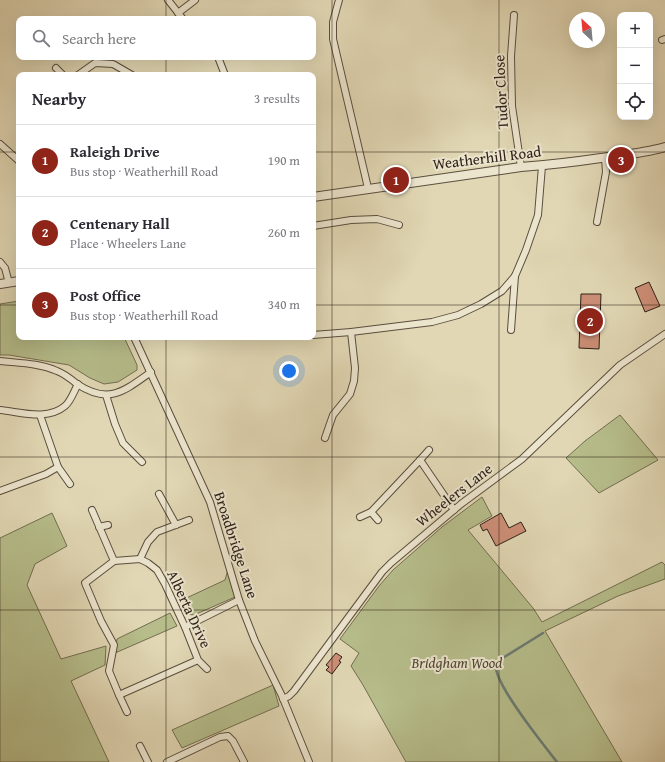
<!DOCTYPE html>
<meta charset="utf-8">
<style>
body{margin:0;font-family:"Gentium Book Plus",serif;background:#f2f2f3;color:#2b2b33}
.controls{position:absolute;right:12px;top:12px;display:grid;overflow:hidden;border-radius:8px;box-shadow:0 4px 16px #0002}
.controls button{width:36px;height:36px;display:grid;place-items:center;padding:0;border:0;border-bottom:1px solid #e1e1e2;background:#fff;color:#2b2b33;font:20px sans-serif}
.compass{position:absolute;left:569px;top:12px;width:36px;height:36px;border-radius:50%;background:#fff;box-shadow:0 4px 16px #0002;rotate:334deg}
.you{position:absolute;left:289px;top:371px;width:14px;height:14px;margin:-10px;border:3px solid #fff;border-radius:50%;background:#1a73e8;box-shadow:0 0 0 6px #1a73e833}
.badge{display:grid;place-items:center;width:26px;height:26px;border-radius:50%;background:#8f2418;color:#fff;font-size:13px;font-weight:700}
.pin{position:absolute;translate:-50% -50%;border:2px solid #fff;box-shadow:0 1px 4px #0006}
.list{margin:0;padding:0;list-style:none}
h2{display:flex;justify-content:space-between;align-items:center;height:52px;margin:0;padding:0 16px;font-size:17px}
h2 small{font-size:13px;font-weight:400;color:#7c7c81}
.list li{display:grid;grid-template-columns:26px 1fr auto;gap:12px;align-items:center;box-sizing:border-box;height:72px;padding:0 16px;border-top:1px solid #e1e1e2}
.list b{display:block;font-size:15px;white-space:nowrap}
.list p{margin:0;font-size:13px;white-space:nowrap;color:#7c7c81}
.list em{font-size:13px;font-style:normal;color:#7c7c81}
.icon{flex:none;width:22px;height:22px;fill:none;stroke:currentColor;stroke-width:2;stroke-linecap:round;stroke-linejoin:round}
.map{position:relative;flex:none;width:665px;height:762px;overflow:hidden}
.search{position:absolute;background:#fff;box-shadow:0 4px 16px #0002;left:16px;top:16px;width:300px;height:44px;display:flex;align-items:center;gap:10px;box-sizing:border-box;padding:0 14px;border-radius:8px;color:#7c7c81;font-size:15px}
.panel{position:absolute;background:#fff;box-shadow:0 4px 16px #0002;left:16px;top:72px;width:300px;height:268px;border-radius:8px}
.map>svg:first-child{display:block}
.green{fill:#b6bd8b;stroke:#726e51}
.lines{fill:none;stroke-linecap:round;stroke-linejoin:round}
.stream{stroke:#6b7c73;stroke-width:2.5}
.building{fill:#cc8e77;stroke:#2d2017}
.minor-casing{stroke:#5a4e3e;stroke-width:8}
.tertiary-casing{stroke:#5a4e3e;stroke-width:10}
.minor{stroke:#ece5ce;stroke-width:6}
.tertiary{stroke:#ece5ce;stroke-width:8}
.grid{fill:none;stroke:#2d2017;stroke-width:1;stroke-opacity:0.55}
.labels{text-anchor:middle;stroke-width:4;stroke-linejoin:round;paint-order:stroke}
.street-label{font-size:15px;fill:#2d2017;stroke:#ece5ce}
.park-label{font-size:15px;font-style:italic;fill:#4f4734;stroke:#ece5ce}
</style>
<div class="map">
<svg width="665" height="762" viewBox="0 0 665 762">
<rect width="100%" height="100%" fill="#e1d7b4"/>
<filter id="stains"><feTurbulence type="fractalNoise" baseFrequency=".005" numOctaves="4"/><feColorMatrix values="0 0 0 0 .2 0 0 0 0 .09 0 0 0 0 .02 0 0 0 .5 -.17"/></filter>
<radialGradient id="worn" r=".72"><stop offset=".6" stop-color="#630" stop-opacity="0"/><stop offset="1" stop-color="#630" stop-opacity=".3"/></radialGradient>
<g class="green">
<polygon points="19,301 19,337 124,337 137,365 137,370 118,382 104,384 90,378 69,365 9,355 0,355 0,304"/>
<polygon points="620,415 658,460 599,493 566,458 585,441"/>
<polygon points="482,497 492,516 468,530 533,608 542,622 662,562 665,565 665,579 618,596 545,631 622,762 406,762 363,685 351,666 359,653 340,639 379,586 393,570 442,527"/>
<polygon points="52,513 67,546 35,564 27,585 61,659 106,646 105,665 71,681 109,762 0,762 0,538"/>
<polygon points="229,566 235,597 194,615 187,614 180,601 225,580"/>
<polygon points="170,613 177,626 115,653 117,639"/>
<polygon points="273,685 279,706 182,748 172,730"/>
</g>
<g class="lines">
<path class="stream" d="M543 633 501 659C498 661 496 663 496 667 496 686 543 744 557 762"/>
</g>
<g class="building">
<polygon points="649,282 660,306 645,312 635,288"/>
<polygon points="581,294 601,294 599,349 579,348"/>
<polygon points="501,513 509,528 521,522 526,531 496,546 487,529 483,531 480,525"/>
<polygon points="336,653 342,657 339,661 341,662 332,674 326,670 329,667 326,665"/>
</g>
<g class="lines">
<g class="minor-casing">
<g id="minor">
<polyline points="168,0 183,19"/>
<polyline points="339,0 333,22 333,39 368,188"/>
<polyline points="178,13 195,0"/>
<polyline points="514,15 511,56 512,106 521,167"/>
<polyline points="662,40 665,39"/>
<polyline points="218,57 225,75"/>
<polyline points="56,68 63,75"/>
<polyline points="78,75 95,63 113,64 132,75"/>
<polyline points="0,144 19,161"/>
<polyline points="597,222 606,172 605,158"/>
<polyline points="313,226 351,220 377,219 399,225"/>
<polyline points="0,262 5,268 9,283"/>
<polyline points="511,330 515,276"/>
<polyline points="313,335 351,332 432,322 458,315 481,304 502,291 515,276 526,250 538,215 542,166"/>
<polyline points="134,337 210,502 239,600 255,641 282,696 309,762"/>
<path d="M0 361C18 363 40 363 57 371 65 374 71 379 77 384 109 405 124 391 151 372"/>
<polyline points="106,395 115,424 123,443 142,462"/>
<path d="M0 410C21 412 47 421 65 406 71 401 74 391 78 384"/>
<polyline points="40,415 58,467 70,484"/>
<polyline points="325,438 333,415 350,394 354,381 355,368 351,332"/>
<polyline points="420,460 429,450"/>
<polyline points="0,491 46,474 58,467"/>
<polyline points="159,494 176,525"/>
<polyline points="92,510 114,561"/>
<polyline points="360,517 371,512"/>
<polyline points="378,520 371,512 420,460 454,510"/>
<polyline points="99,527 108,525"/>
<polyline points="140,559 148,542 157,532 189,520"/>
<polyline points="185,627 239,600"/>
<polyline points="198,660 119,695 109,671 114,645 101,621 85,583 114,561 140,559 148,563 157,570 165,584 185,627 198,660 207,669"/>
<polyline points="119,695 127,712"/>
<polyline points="283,699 289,696 294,691 382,572 391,563 461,504 522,459 620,365 665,334"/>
<polyline points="140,746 148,762"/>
<polyline points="167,762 220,737 228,736 233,741 244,762"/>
</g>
</g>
<g class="tertiary-casing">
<g id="tertiary">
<path d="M313 197 521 167C548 165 574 162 601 158 622 155 644 153 665 147"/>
<polyline points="0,284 19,281"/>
</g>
</g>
<use href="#minor" class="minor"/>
<use href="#tertiary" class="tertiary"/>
</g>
<path class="grid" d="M166 0V19M332 0V762M499 0V762M166 57V75M0 152H19M313 152H665M0 305H19M313 305H665M166 337V762M0 457H665M0 610H665"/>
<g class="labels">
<g class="street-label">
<text transform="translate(501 92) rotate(-93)" y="5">Tudor Close</text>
<text transform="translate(487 158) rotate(-7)" y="5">Weatherhill Road</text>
<text transform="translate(454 495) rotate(-38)" y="5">Wheelers Lane</text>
<text transform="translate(236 545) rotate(72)" y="5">Broadbridge Lane</text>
<text transform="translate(189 609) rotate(65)" y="5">Alberta Drive</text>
</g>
<g class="park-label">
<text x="457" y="668">Bridgham Wood</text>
</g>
</g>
<rect width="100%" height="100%" filter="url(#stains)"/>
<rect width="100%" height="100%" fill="url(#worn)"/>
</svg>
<div class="controls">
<button>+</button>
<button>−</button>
<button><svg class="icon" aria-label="locate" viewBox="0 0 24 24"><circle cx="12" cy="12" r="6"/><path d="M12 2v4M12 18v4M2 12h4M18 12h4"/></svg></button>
</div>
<svg class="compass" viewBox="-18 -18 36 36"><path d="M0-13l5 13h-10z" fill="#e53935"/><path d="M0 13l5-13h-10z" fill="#7c7c81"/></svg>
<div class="you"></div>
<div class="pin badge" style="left:396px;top:180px">1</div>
<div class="pin badge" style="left:590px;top:321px">2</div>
<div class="pin badge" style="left:621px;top:160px">3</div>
<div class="search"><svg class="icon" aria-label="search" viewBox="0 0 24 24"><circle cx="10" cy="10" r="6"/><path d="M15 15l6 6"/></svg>Search here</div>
<section class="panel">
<h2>Nearby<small>3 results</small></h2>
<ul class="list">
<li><span class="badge">1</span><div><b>Raleigh Drive</b><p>Bus stop · Weatherhill Road</p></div><em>190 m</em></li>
<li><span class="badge">2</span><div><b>Centenary Hall</b><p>Place · Wheelers Lane</p></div><em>260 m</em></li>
<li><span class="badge">3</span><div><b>Post Office</b><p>Bus stop · Weatherhill Road</p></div><em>340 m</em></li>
</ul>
</section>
</div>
